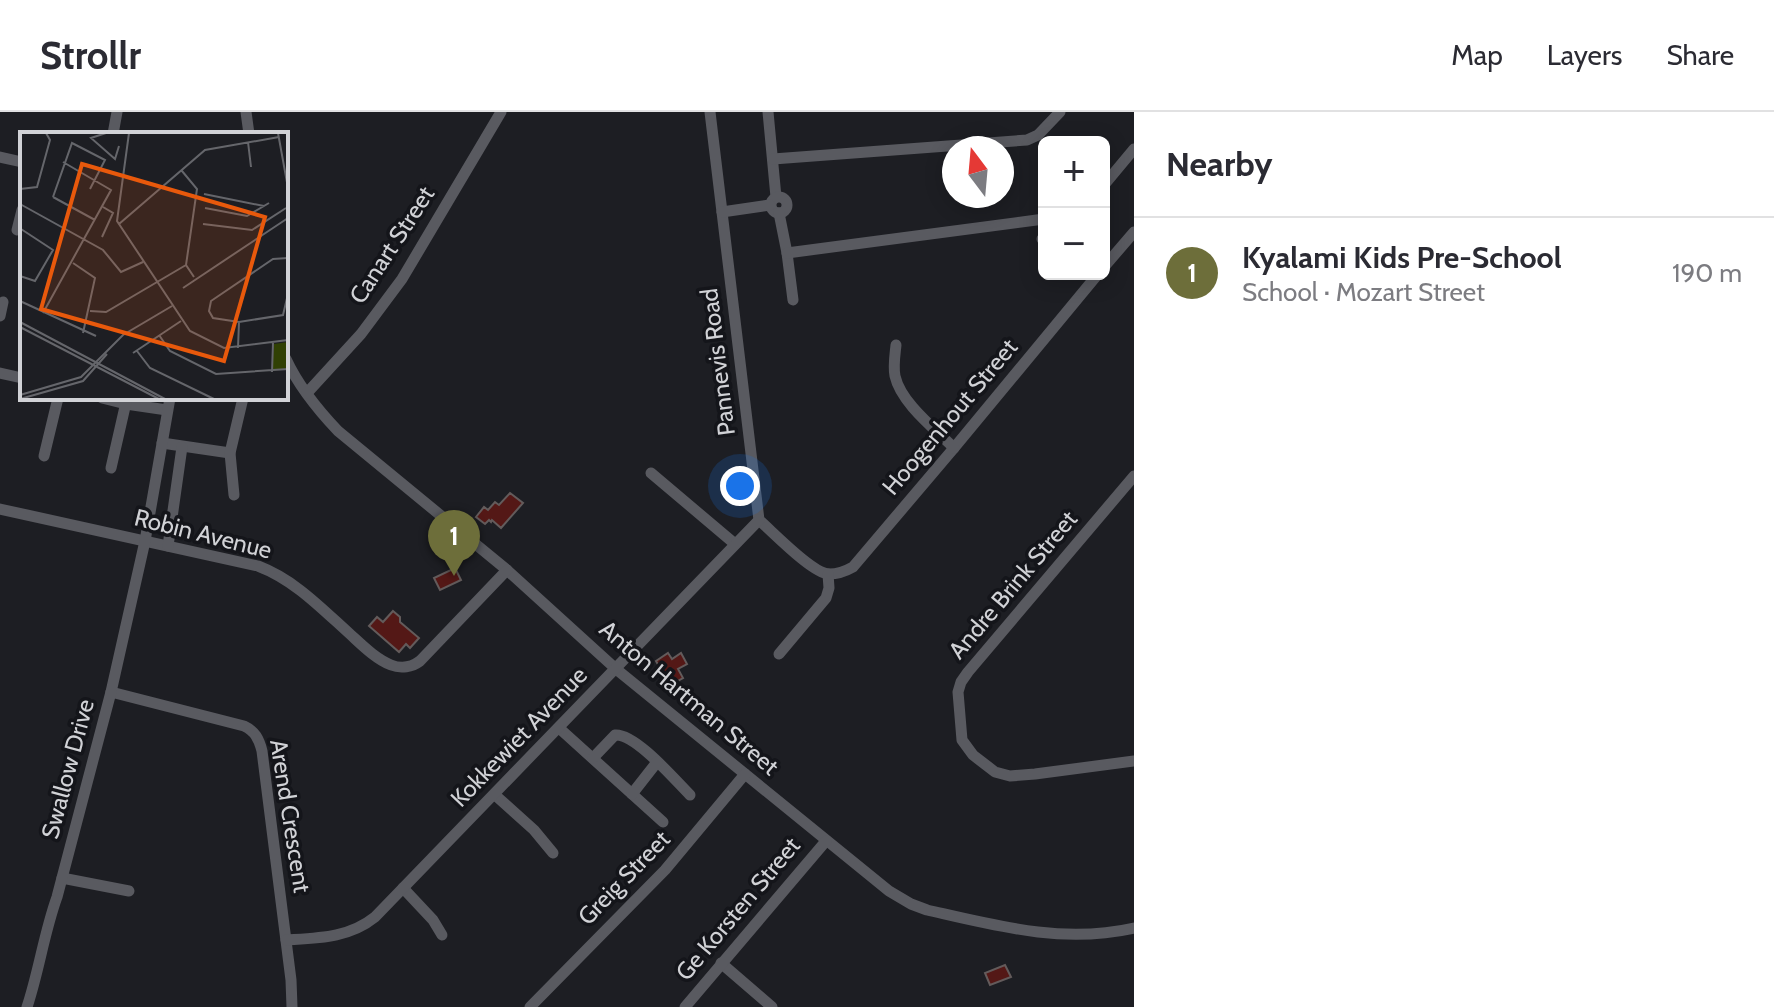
<!DOCTYPE html>
<meta charset="utf-8">
<style>
body{margin:0;font-family:Cabin,sans-serif;background:#f7f7f7;color:#2b2b33}
.controls{position:absolute;right:24px;top:24px;display:grid;overflow:hidden;border-radius:12px;box-shadow:0 4px 20px #0003}
.controls button{width:72px;height:72px;display:grid;place-items:center;padding:0;border:0;border-bottom:2px solid #e1e1e2;background:#fff;color:#2b2b33;font:40px sans-serif}
.compass{position:absolute;left:942px;top:24px;width:72px;height:72px;border-radius:50%;background:#fff;box-shadow:0 4px 20px #0003;rotate:344deg}
.you{position:absolute;left:740px;top:374px;width:28px;height:28px;margin:-20px;border:6px solid #fff;border-radius:50%;background:#1a73e8;box-shadow:0 0 0 12px #1a73e833}
.badge{display:grid;place-items:center;width:52px;height:52px;border-radius:50%;background:#6d6e3a;color:#fff;font-size:26px;font-weight:700}
.pin{position:absolute;translate:-50% -66px;filter:drop-shadow(0 2px 4px #0008)}
.pin::after{content:'';position:absolute;top:42px;width:28px;height:24px;background:inherit;clip-path:polygon(0 0,100% 0,50% 100%)}
.list{margin:0;padding:0;list-style:none}
h2{display:flex;justify-content:space-between;align-items:center;height:104px;margin:0;padding:0 32px;font-size:34px}
h2 small{font-size:26px;font-weight:400;color:#7c7c81}
.list li{display:grid;grid-template-columns:52px 1fr auto;gap:24px;align-items:center;box-sizing:border-box;height:112px;padding:0 32px;border-top:2px solid #e1e1e2}
.list b{display:block;font-size:30px;white-space:nowrap}
.list p{margin:0;font-size:26px;white-space:nowrap;color:#7c7c81}
.list em{font-size:26px;font-style:normal;color:#7c7c81}
.map{position:relative;flex:none;width:1134px;height:895px;overflow:hidden}
header{display:flex;align-items:center;gap:48px;box-sizing:border-box;height:112px;padding:0 40px;background:#fff;border-bottom:2px solid #e1e1e2}
header strong{font-size:38px}
nav{display:flex;gap:44px;margin-inline-start:auto;font-size:28px}
main{display:flex}
aside{flex:1;background:#fff}
.map>svg:first-child{display:block}
.building{fill:#541816;stroke:#635b5b;stroke-width:2}
.lines{fill:none;stroke-linecap:round;stroke-linejoin:round}
.minor{stroke:#595a60;stroke-width:11}
.labels{text-anchor:middle;stroke-width:7;stroke-linejoin:round;paint-order:stroke}
.street-label{font-size:24px;fill:#d1d2d6;stroke:#14151a}
.inset-road{fill:none;stroke:#65666b;stroke-width:2}
.view{fill:#e8590c;fill-opacity:0.15;stroke:#e8590c;stroke-width:4}
.inset-edge{fill:none;stroke:#d1d2d6;stroke-width:4}
</style>
<header>
<strong>Strollr</strong>
<nav><a>Map</a><a>Layers</a><a>Share</a></nav>
</header>
<main>
<div class="map">
<svg width="1134" height="895" viewBox="0 0 1134 895">
<rect width="100%" height="100%" fill="#1d1e23"/>
<g class="building">
<polygon points="510,381 523,391 501,416 492,408 491,410 489,408 485,412 476,405 484,395 488,398 495,390 499,393"/>
<polygon points="455,456 461,468 440,478 434,466"/>
<polygon points="393,499 400,505 400,510 419,526 410,536 406,532 399,540 369,514 377,505 383,510"/>
<polygon points="668,541 672,547 681,541 687,552 678,557 683,566 674,571 669,562 665,565 656,549"/>
<polygon points="1005,853 1011,865 990,873 985,861"/>
</g>
<g class="lines">
<g class="minor">
<polyline points="246,0 249,22"/>
<path d="M710 0 759 408C773 420 812 461 829 462 838 462 846 459 853 455L954 336 1098 162"/>
<polyline points="768,0 776,85"/>
<polyline points="113,22 117,0"/>
<polyline points="0,45 22,50"/>
<polyline points="773,47 1027,28 1038,23 1060,0"/>
<polyline points="1104,73 1134,37"/>
<circle cx="779" cy="93" r="8"/>
<polyline points="722,100 770,93"/>
<polyline points="779,101 787,141 793,188"/>
<polyline points="17,118 22,98"/>
<polyline points="1042,127 1044,129"/>
<polyline points="787,141 1044,107"/>
<polyline points="1104,155 1134,120"/>
<polyline points="0,204 3,190"/>
<path d="M896 233C895 243 893 254 895 264 901 291 935 317 954 336"/>
<path d="M286 247C298 273 318 298 338 319L507 458 616 557 889 779 911 792 927 798C997 814 1063 832 1134 816"/>
<polyline points="0,261 22,266"/>
<polyline points="307,281 361,222 402,167 501,0"/>
<polyline points="102,286 126,292 167,298"/>
<polyline points="162,331 230,341"/>
<polyline points="44,344 58,286"/>
<polyline points="111,356 127,286"/>
<polyline points="651,361 735,432"/>
<polyline points="1134,364 968,560 961,570 958,580 962,628 973,643 995,660 1010,664 1035,662 1134,649"/>
<polyline points="234,383 230,341 243,286"/>
<path d="M0 397 258 454C295 468 322 497 351 523 363 534 376 547 391 553 401 557 412 555 420 549L507 458"/>
<polyline points="168,434 182,335"/>
<polyline points="779,542 826,486 829,476 828,462"/>
<path d="M111 580 244 614C255 619 259 627 262 639L291 868 292 895"/>
<polyline points="559,616 663,710"/>
<path d="M593 646 615 623C635 621 675 668 690 683"/>
<polyline points="632,682 657,650"/>
<polyline points="495,683 534,718 553,741"/>
<polyline points="62,766 129,779"/>
<polyline points="403,776 433,808 442,823"/>
<path d="M286 828C318 826 349 826 375 805L759 408"/>
<polyline points="721,851 772,895"/>
<path d="M27 895C39 859 44 821 57 785L111 580 145 429 170 286"/>
<polyline points="530,895 665,758 745,662"/>
<polyline points="685,895 826,729"/>
</g>
</g>
<g class="labels">
<g class="street-label">
<text transform="translate(392 133) rotate(-57)" y="8">Canart Street</text>
<text transform="translate(718 250) rotate(-97)" y="8">Pannevis Road</text>
<text transform="translate(950 305) rotate(-50)" y="8">Hoogenhout Street</text>
<text transform="translate(203 422) rotate(14)" y="8">Robin Avenue</text>
<text transform="translate(1013 473) rotate(-50)" y="8">Andre Brink Street</text>
<text transform="translate(689 586) rotate(40)" y="8">Anton Hartman Street</text>
<text transform="translate(519 625) rotate(-46)" y="8">Kokkewiet Avenue</text>
<text transform="translate(68 657) rotate(-75)" y="8">Swallow Drive</text>
<text transform="translate(290 704) rotate(81)" y="8">Arend Crescent</text>
<text transform="translate(624 766) rotate(-46)" y="8">Greig Street</text>
<text transform="translate(738 797) rotate(-50)" y="8">Ge Korsten Street</text>
</g>
</g>
<g transform="translate(20 20)">
<rect width="268" height="268" fill="#1d1e23"/>
<path d="M268 210V236L252 239 254 212Z" fill="#304004"/>
<path class="inset-road" d="M86 1 71 6 95 27 99 14M109 1 97 89 170 199 204 216 268 208M258 1 268 56M228 10 231 35M162 39 177 57 166 133 174 145M0 57 17 55 30 8 26 1M184 62 244 74M33 65 52 11 85 28 70 57M33 65 75 88M0 72 83 118 101 140 123 130M185 76 227 84 249 71M99 92 185 18 259 5M183 92 232 98 266 76M82 105 93 81 83 75M268 126 253 127 191 169 189 179 193 186 219 190 263 183 268 162M53 131 75 146 63 201M0 144 15 149 33 118 1 97M163 156 268 86M0 169 76 204M70 179 86 180 166 133M23 181 91 58 43 30M0 190 145 267M0 195 139 267M139 203 150 219 196 242 268 237M218 216 219 190M117 219 130 236 194 267M113 221 161 189M252 240 253 211M0 263 61 245 103 203 152 174M0 267 63 249 87 222"/>
<path class="view" d="M62 32 245 85 204 229 21 177Z"/>
<rect width="268" height="268" class="inset-edge"/>
</g>
</svg>
<div class="controls">
<button>+</button>
<button>−</button>
</div>
<svg class="compass" viewBox="-18 -18 36 36"><path d="M0-13l5 13h-10z" fill="#e53935"/><path d="M0 13l5-13h-10z" fill="#7c7c81"/></svg>
<div class="you"></div>
<div class="pin badge" style="left:454px;top:464px">1</div>
</div>
<aside>
<h2>Nearby<small></small></h2>
<ul class="list">
<li><span class="badge">1</span><div><b>Kyalami Kids Pre-School</b><p>School · Mozart Street</p></div><em>190 m</em></li>
</ul>
</aside>
</main>
